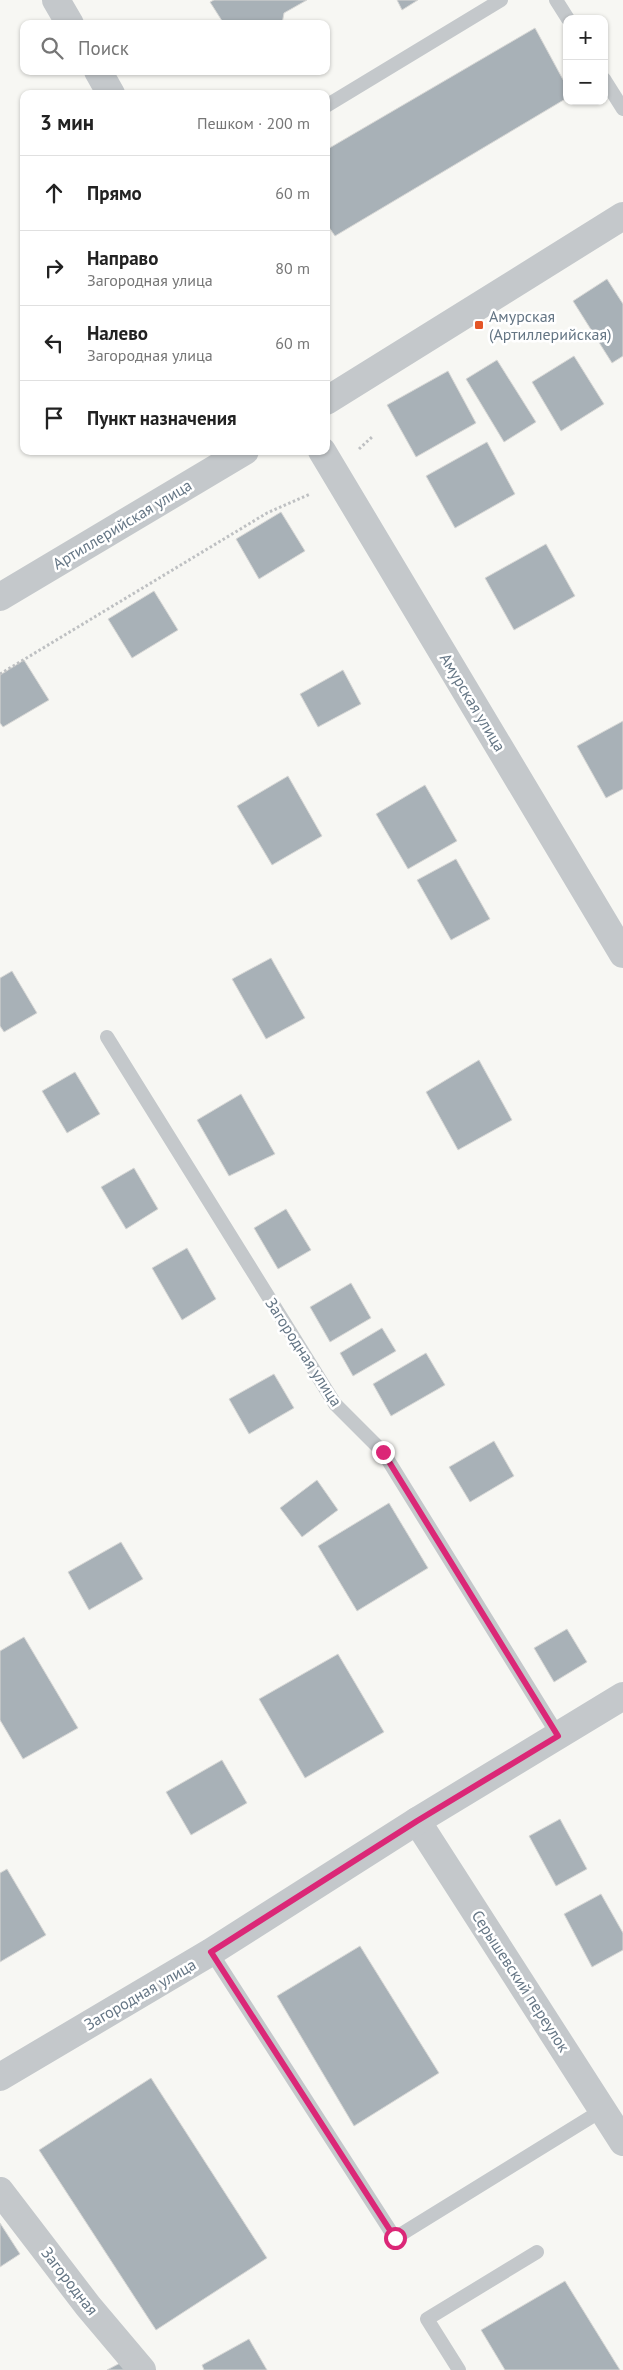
<!DOCTYPE html>
<html lang="ru">
<meta charset="utf-8">
<style>
body{margin:0;font-family:"PT Sans",sans-serif;background:#f2f2f2;color:#222}
.controls{position:absolute;right:15px;top:15px;display:grid;overflow:hidden;border-radius:10px;box-shadow:0 1px 4px #0004}
.controls button{width:45px;height:45px;display:grid;place-items:center;padding:0;border:0;border-bottom:1px solid #e0e0e0;background:#fff;color:#222;font:25px sans-serif}
.stop{position:absolute;width:15px;height:15px;margin:-11px;border:4px solid #db2777;border-radius:50%;background:#fff}
.stop.end{background:#db2777;border-color:#fff;box-shadow:0 1px 5px #0008}
.list{margin:0;padding:0;list-style:none}
h2{display:flex;justify-content:space-between;align-items:center;height:65px;margin:0;padding:0 20px;font-size:21px}
h2 small{font-size:16px;font-weight:400;color:#767676}
.list li{display:grid;grid-template-columns:32px 1fr auto;gap:15px;align-items:center;box-sizing:border-box;height:75px;padding:0 20px;border-top:1px solid #e0e0e0}
.list b{display:block;font-size:19px;white-space:nowrap}
.list p{margin:0;font-size:16px;white-space:nowrap;color:#767676}
.list em{font-size:16px;font-style:normal;color:#767676}
.icon{flex:none;width:28px;height:28px;fill:none;stroke:currentColor;stroke-width:2;stroke-linecap:round;stroke-linejoin:round}
.map{position:relative;flex:none;width:623px;height:2370px;overflow:hidden}
.search{position:absolute;background:#fff;box-shadow:0 1px 4px #0004;left:20px;top:20px;width:310px;height:55px;display:flex;align-items:center;gap:12px;box-sizing:border-box;padding:0 18px;border-radius:10px;color:#767676;font-size:19px}
.panel{position:absolute;background:#fff;box-shadow:0 1px 4px #0004;left:20px;top:90px;width:310px;height:365px;border-radius:10px}
.map>svg:first-child{display:block}
.building{fill:#a8b1b7;stroke:#d8d8d6}
.lines{fill:none;stroke-linecap:round;stroke-linejoin:round}
.path{stroke:#bec0c2;stroke-width:3;stroke-dasharray:2.5 2.5;stroke-linecap:butt}
.service{stroke:#c4c8cb;stroke-width:14}
.minor{stroke:#c4c8cb;stroke-width:28}
.route{stroke:#db2777;stroke-width:6}
.poi-dot{fill:#e45526;stroke:#fff;stroke-width:2}
.labels{text-anchor:middle;stroke-width:5;stroke-linejoin:round;paint-order:stroke}
.poi-label{font-size:16px;fill:#657685;stroke:#fff;text-anchor:start}
.street-label{font-size:16px;fill:#657685;stroke:#fff}
</style>
<div class="map">
<svg width="623" height="2370" viewBox="0 0 623 2370">
<rect width="100%" height="100%" fill="#f7f7f3"/>
<g class="building">
<polygon points="214,0 307,0 284,13 282,24 224,24 210,2"/>
<polygon points="397,0 418,0 402,10"/>
<polygon points="535,28 567,87 567,98 335,236 326,223 326,150"/>
<polygon points="607,279 623,304 623,356 612,363 573,301"/>
<polygon points="574,356 604,404 561,431 532,382"/>
<polygon points="497,360 536,422 504,442 466,379"/>
<polygon points="448,371 476,423 416,457 387,405"/>
<polygon points="487,442 515,494 455,528 426,476"/>
<polygon points="281,512 305,551 259,579 236,539"/>
<polygon points="546,544 575,596 514,630 485,578"/>
<polygon points="154,591 178,630 132,658 108,619"/>
<polygon points="24,660 49,700 3,727 0,723 0,675"/>
<polygon points="343,670 361,704 318,727 300,694"/>
<polygon points="623,721 623,789 606,798 577,746"/>
<polygon points="288,776 322,836 272,865 237,806"/>
<polygon points="425,785 457,841 408,869 376,814"/>
<polygon points="456,859 490,919 451,940 417,880"/>
<polygon points="271,958 305,1018 266,1039 232,979"/>
<polygon points="12,971 37,1013 4,1032 0,1026 0,978"/>
<polygon points="479,1060 512,1120 458,1150 426,1092"/>
<polygon points="75,1072 100,1114 67,1133 42,1091"/>
<polygon points="241,1094 275,1154 229,1176 197,1120"/>
<polygon points="134,1168 158,1209 126,1229 101,1187"/>
<polygon points="286,1209 311,1250 278,1269 254,1228"/>
<polygon points="187,1248 216,1299 182,1320 152,1268"/>
<polygon points="351,1283 371,1318 330,1342 310,1307"/>
<polygon points="382,1328 396,1351 353,1376 340,1353"/>
<polygon points="426,1353 445,1385 391,1416 373,1384"/>
<polygon points="274,1374 294,1408 249,1434 229,1399"/>
<polygon points="494,1441 514,1476 470,1502 449,1467"/>
<polygon points="317,1480 338,1510 302,1537 280,1508"/>
<polygon points="389,1503 428,1568 357,1611 318,1546"/>
<polygon points="121,1542 143,1579 89,1610 68,1572"/>
<polygon points="567,1629 587,1662 554,1682 534,1648"/>
<polygon points="24,1637 78,1728 23,1759 0,1720 0,1651"/>
<polygon points="338,1654 384,1732 305,1778 259,1699"/>
<polygon points="222,1760 247,1803 191,1835 166,1792"/>
<polygon points="560,1819 587,1869 556,1886 529,1836"/>
<polygon points="7,1869 46,1935 0,1962 0,1873"/>
<polygon points="601,1894 623,1933 623,1950 592,1967 564,1914"/>
<polygon points="360,1946 439,2073 354,2126 277,1996"/>
<polygon points="151,2078 267,2258 156,2330 39,2150"/>
<polygon points="0,2223 20,2254 0,2267"/>
<polygon points="565,2281 620,2370 505,2370 481,2330"/>
<polygon points="249,2339 267,2370 204,2370 202,2365"/>
<polygon points="122,2362 127,2370 107,2370"/>
</g>
<g class="lines">
<g class="path">
<polyline points="359,449 372,437"/>
<polyline points="0,674 267,513 310,494"/>
</g>
<g class="service">
<polyline points="556,0 568,19"/>
<polyline points="604,79 623,109"/>
<polyline points="326,106 501,0"/>
<polyline points="107,1037 335,1404 383,1452 558,1735"/>
<polyline points="211,1952 395,2238 604,2109"/>
<polyline points="459,2370 427,2319 537,2252"/>
</g>
<g class="minor">
<polyline points="56,0 70,24"/>
<polyline points="98,71 111,94"/>
<polyline points="326,401 623,216"/>
<polyline points="322,451 623,954"/>
<polyline points="0,597 245,451"/>
<polyline points="417,1821 623,2142"/>
<polyline points="0,2077 211,1952 417,1821 623,1696"/>
<polyline points="0,2191 88,2306 142,2370"/>
</g>
</g>
<g class="lines">
<polyline class="route" points="383,1452 558,1736 417,1821 211,1952 395,2238"/>
</g>
<rect class="poi-dot" x="474" y="320" width="10" height="10" rx="2.5"/>
<g class="labels">
<g class="poi-label">
<text x="489" y="322">Амурская<tspan x="489" dy="18">(Артиллерийская)</tspan></text>
</g>
<g class="street-label">
<text transform="translate(122 524) rotate(-31)" y="6">Артиллерийская улица</text>
<text transform="translate(473 702) rotate(59)" y="6">Амурская улица</text>
<text transform="translate(304 1352) rotate(57)" y="6">Загородная улица</text>
<text transform="translate(521 1981) rotate(57)" y="6">Серышевский переулок</text>
<text transform="translate(140 1994) rotate(-30)" y="6">Загородная улица</text>
<text transform="translate(70 2281) rotate(52)" y="6">Загородная</text>
</g>
</g>
</svg>
<div class="controls">
<button>+</button>
<button>−</button>
</div>
<div class="stop" style="left:395px;top:2238px"></div>
<div class="stop end" style="left:383px;top:1452px"></div>
<div class="search"><svg class="icon" aria-label="search" viewBox="0 0 24 24"><circle cx="10" cy="10" r="6"/><path d="M15 15l6 6"/></svg>Поиск</div>
<section class="panel">
<h2>3 мин<small>Пешком · 200 m</small></h2>
<ul class="list">
<li><svg class="icon" aria-label="ahead" viewBox="0 0 24 24"><path d="M12 20V5M6 11l6-6 6 6"/></svg><div><b>Прямо</b></div><em>60 m</em></li>
<li><svg class="icon" aria-label="right" viewBox="0 0 24 24"><path d="M7 20v-9h11M14 6l5 5-5 5"/></svg><div><b>Направо</b><p>Загородная улица</p></div><em>80 m</em></li>
<li><svg class="icon" aria-label="left" viewBox="0 0 24 24"><path d="M17 20v-9H6M10 6l-5 5 5 5"/></svg><div><b>Налево</b><p>Загородная улица</p></div><em>60 m</em></li>
<li><svg class="icon" aria-label="arrive" viewBox="0 0 24 24"><path d="M6 21V4h12l-3 4 3 4H6"/></svg><div><b>Пункт назначения</b></div></li>
</ul>
</section>
</div>
